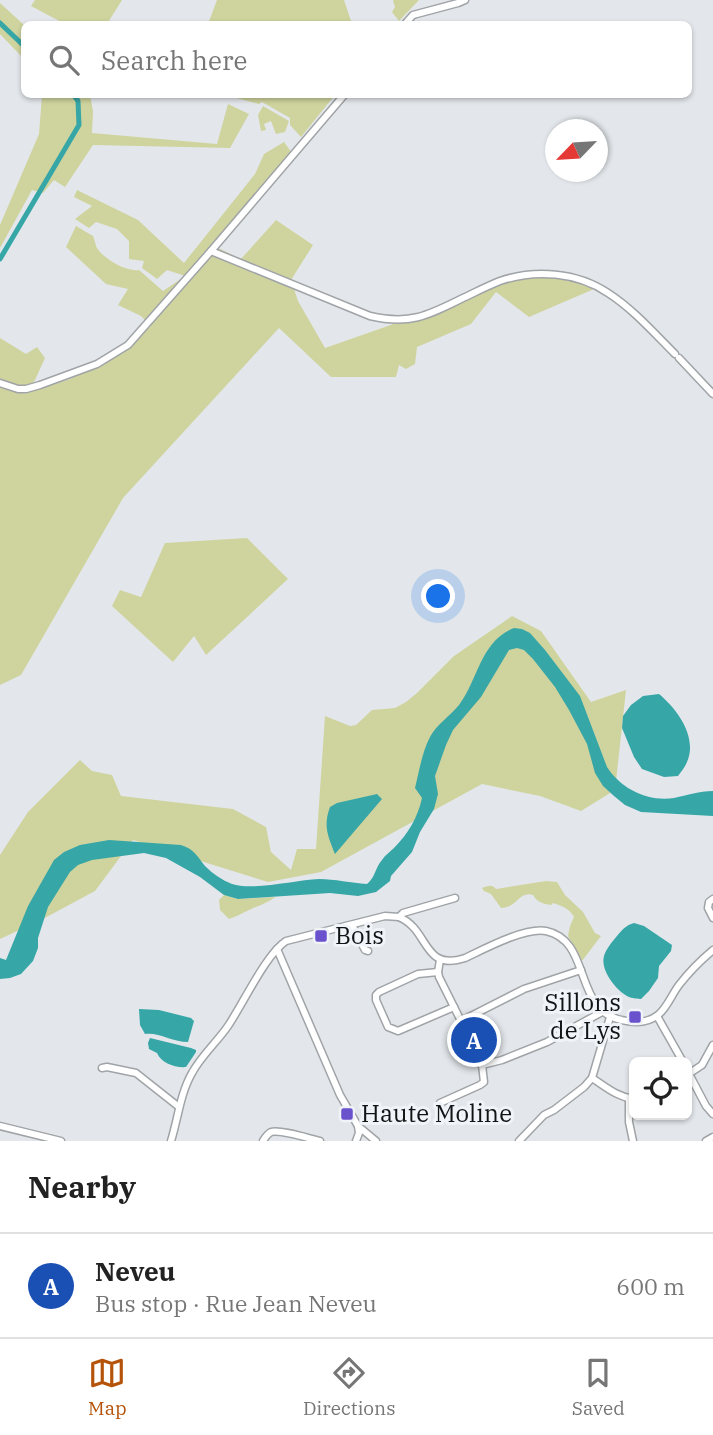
<!DOCTYPE html>
<meta charset="utf-8">
<style>
body{margin:0;font-family:"IBM Plex Serif",serif;background:#f2f2f2;color:#222}
.controls{position:absolute;right:21px;bottom:21px;display:grid;overflow:hidden;border-radius:10px;box-shadow:0 2px 5px #0004}
.controls button{width:63px;height:63px;display:grid;place-items:center;padding:0;border:0;border-bottom:2px solid #e0e0e0;background:#fff;color:#222;font:35px sans-serif}
.compass{position:absolute;left:545px;top:119px;width:63px;height:63px;border-radius:50%;background:#fff;box-shadow:0 2px 5px #0004;rotate:245deg}
.you{position:absolute;left:439px;top:597px;width:24px;height:24px;margin:-18px;border:5px solid #fff;border-radius:50%;background:#1a73e8;box-shadow:0 0 0 10px #1a73e833}
.badge{display:grid;place-items:center;width:46px;height:46px;border-radius:50%;background:#b45309;color:#fff;font-size:23px;font-weight:700}
.pin{position:absolute;translate:-50% -50%;border:4px solid #fff;box-shadow:0 2px 7px #0006}
.list{margin:0;padding:0;list-style:none}
h2{display:flex;justify-content:space-between;align-items:center;height:91px;margin:0;padding:0 28px;font-size:30px}
h2 small{font-size:23px;font-weight:400;color:#767676}
.list li{display:grid;grid-template-columns:46px 1fr auto;gap:21px;align-items:center;box-sizing:border-box;height:105px;padding:0 28px;border-top:2px solid #e0e0e0}
.list b{display:block;font-size:26px;white-space:nowrap}
.list p{margin:0;font-size:23px;white-space:nowrap;color:#767676}
.list em{font-size:23px;font-style:normal;color:#767676}
.icon{flex:none;width:38px;height:38px;fill:none;stroke:currentColor;stroke-width:2;stroke-linecap:round;stroke-linejoin:round}
.map{position:relative;flex:none;width:713px;height:1141px;overflow:hidden}
.search{position:absolute;background:#fff;box-shadow:0 2px 5px #0004;left:21px;right:21px;top:21px;height:77px;display:flex;align-items:center;gap:18px;box-sizing:border-box;padding:0 24px;border-radius:10px;color:#767676;font-size:26px}
.sheet{height:196px;background:#fff}
nav{display:flex;justify-content:space-around;align-items:center;box-sizing:border-box;height:98px;border-top:2px solid #e0e0e0;background:#fff;font-size:19px;color:#767676}
nav a{display:grid;justify-items:center;gap:4px}
nav .on{color:#b45309}
.map>svg:first-child{display:block}
.green{fill:#cfd49e}
.water{fill:#37a6a7}
.lines{fill:none;stroke-linecap:round;stroke-linejoin:round}
.canal{stroke:#37a6a7;stroke-width:5}
.minor-casing{stroke:#a0a4a7;stroke-width:9}
.minor{stroke:#fff;stroke-width:6}
.poi-dot{fill:#6a52cc;stroke:#f0f4f8;stroke-width:2.5}
.labels{text-anchor:middle;stroke-width:6;stroke-linejoin:round;paint-order:stroke}
.poi-label{font-size:24px;fill:#111314;stroke:#f0f4f8;text-anchor:start}
</style>
<div class="map">
<svg width="713" height="1141" viewBox="0 0 713 1141">
<rect width="100%" height="100%" fill="#e3e7eb"/>
<g class="green">
<polygon points="35,0 122,0 107,24 65,24 31,6"/>
<polygon points="217,0 344,0 352,24 208,24"/>
<polygon points="394,0 419,0 399,21 392,12 395,7 393,1"/>
<polygon points="0,3 24,25 24,59 0,34"/>
<polygon points="230,94 335,94 335,95 301,137 290,125 290,118 262,102 259,104 229,96"/>
<polygon points="42,95 90,95 93,111 92,133 217,144 228,104 249,114 230,148 93,145 65,187 54,180 43,193 32,190 0,248 0,225 39,134"/>
<polygon points="263,106 289,121 285,132 276,134 271,121 264,124 266,130 261,131 258,115"/>
<path d="M284 142 292 153 214 246 241 259 276 220 313 245 291 280 298 301 325 348 388 326 505 279 554 274 594 289 529 317 496 292 471 324 417 347 415 364 406 369 399 365 396 377H331L279 328 123 498 21 675 0 685V338L26 354 37 347 45 358 35 380 24 394 70 379 118 356 151 326 141 316 118 305 128 289 106 284 66 247 76 226 93 236C94 237 96 247 97 248 104 259 126 272 139 270L163 291 185 276 167 270 157 279 142 268 144 261 129 259V241L117 229 96 222 89 228 75 219 92 206 74 197 77 190 138 220 184 263 255 174 264 154Z"/>
<polygon points="247,538 288,579 206,655 194,636 173,662 112,606 120,590 141,597 165,543"/>
<polygon points="512,616 541,631 591,702 626,690 615,790 581,811 540,796 482,784 321,872 268,882 133,840 95,891 41,920 0,939 0,855 28,812 80,760 92,771 112,775 121,796 233,809 266,827 271,852 291,870 297,849 316,849 325,716 350,726 356,725 372,710 395,708 406,702 417,693 454,656"/>
<path d="M546 881 557 882 565 895 583 912 595 933 601 936 582 961 568 936 570 926 574 917C569 908 562 906 553 903L551 905C543 904 537 902 533 895 518 891 519 907 501 908L491 894 484 891 482 888C488 886 492 884 496 889Z"/>
<path d="M224 895 238 899 275 897C264 905 259 905 247 911 240 914 236 917 229 919L220 910 219 900Z"/>
</g>
<g class="water">
<path d="M514 628 522 629 530 633 545 650 580 696 607 767C621 789 648 802 674 798 688 795 699 791 713 791V816L641 812 625 805 614 796 603 786 595 773 587 744 569 710 555 687 533 659 524 650 517 648 509 650 481 697 453 730 446 745 435 776 438 794 434 809 420 832 412 852 391 876 390 881 376 892 358 896 330 893 238 899 224 895 200 877 166 858 144 853 92 860 78 865 70 872 48 907 38 938V948L33 961 21 974 10 978 0 979V958L6 960 28 906 54 860 64 852 80 845 109 840 181 845C194 849 197 856 205 866 213 874 222 880 232 884 253 891 295 880 319 879 335 879 351 883 367 884 375 878 375 868 382 860 385 855 390 852 394 848 408 834 418 817 422 798L415 788C419 772 422 752 430 737 436 725 450 716 459 705 479 678 480 642 514 628Z"/>
<path d="M659 694C677 709 698 737 687 762 685 767 681 772 678 776L664 777 642 769 634 757 622 728 623 716 631 705 643 696Z"/>
<path d="M377 794 382 799 335 854C328 836 323 826 330 807L337 803Z"/>
<path d="M634 923 644 926 672 945 671 951 659 966 658 978 649 991 641 999C640 999 630 998 629 997 616 991 600 970 604 956 606 949 612 942 617 936 622 930 626 925 634 923Z"/>
<path d="M139 1009 159 1010 191 1018 194 1021 188 1042C173 1042 158 1032 145 1034L140 1025Z"/>
<path d="M150 1038 191 1048 196 1050V1052L186 1067C175 1068 161 1063 157 1053L149 1049 148 1043Z"/>
</g>
<g class="lines">
<g class="canal">
<polyline points="0,23 24,46"/>
<polyline points="0,259 79,125 78,101 73,94"/>
</g>
<g class="minor-casing">
<g id="minor">
<polyline points="405,24 413,15 458,3 465,0"/>
<path d="M211 251 370 316C409 325 427 316 461 299 474 293 487 286 500 281 535 269 577 272 608 293 633 309 654 333 675 354"/>
<polyline points="679,358 713,394"/>
<polyline points="0,383 18,389 26,389 40,385 97,364 128,345 211,251 345,94"/>
<polyline points="713,899 709,902 708,908 713,918"/>
<path d="M399 917C430 930 422 972 465 958 484 949 525 927 546 931 594 941 571 1015 627 1021 637 1023 649 1022 658 1015 667 1008 672 994 679 985 689 972 701 960 713 950"/>
<polyline points="352,925 365,950 368,951"/>
<polyline points="277,949 340,1095 358,1126 376,1141"/>
<polyline points="440,960 438,972 439,977 461,1021 478,1062 482,1065 502,1060 547,1042 602,1012"/>
<polyline points="438,972 418,974 379,992 376,995 376,1000 388,1027 398,1031 454,1007"/>
<polyline points="657,1016 683,1062"/>
<polyline points="461,1021 524,989 581,970"/>
<polyline points="102,1068 107,1067 136,1073 179,1107"/>
<polyline points="687,1070 706,1106 713,1114"/>
<polyline points="687,1075 702,1065 713,1045"/>
<path d="M592 1078C606 1087 617 1097 634 1099"/>
<polyline points="629,1099 629,1122 633,1141"/>
<polyline points="440,1103 480,1085 484,1082 482,1065"/>
<polyline points="0,1126 61,1141"/>
<path d="M171 1141C178 1119 180 1094 192 1073 201 1056 217 1042 228 1026 243 1004 266 954 286 941L385 916 399 917 403 913 455 898"/>
<path d="M263 1141C265 1138 267 1134 271 1132 281 1129 310 1139 320 1141"/>
<polyline points="356,1141 359,1133 358,1126"/>
<polyline points="519,1141 544,1115 554,1110 584,1087 592,1078 610,1017"/>
<polyline points="706,1141 713,1137"/>
</g>
</g>
<use href="#minor" class="minor"/>
</g>
<g class="poi-dot">
<rect x="314" y="929" width="14" height="14" rx="3.5"/>
<rect x="628" y="1010" width="14" height="14" rx="3.5"/>
<rect x="340" y="1107" width="14" height="14" rx="3.5"/>
</g>
<g class="labels">
<g class="poi-label">
<text x="335" y="944">Bois</text>
<text x="621" y="1011" text-anchor="end">Sillons<tspan x="621" dy="28">de Lys</tspan></text>
<text x="361" y="1122">Haute Moline</text>
</g>
</g>
</svg>
<div class="controls">
<button><svg class="icon" aria-label="locate" viewBox="0 0 24 24"><circle cx="12" cy="12" r="6"/><path d="M12 2v4M12 18v4M2 12h4M18 12h4"/></svg></button>
</div>
<svg class="compass" viewBox="-18 -18 36 36"><path d="M0-13l5 13h-10z" fill="#e53935"/><path d="M0 13l5-13h-10z" fill="#767676"/></svg>
<div class="you"></div>
<div class="pin badge" style="left:474px;top:1040px;background:#1a4fb4">A</div>
<div class="search"><svg class="icon" aria-label="search" viewBox="0 0 24 24"><circle cx="10" cy="10" r="6"/><path d="M15 15l6 6"/></svg>Search here</div>
</div>
<section class="sheet">
<h2>Nearby<small></small></h2>
<ul class="list">
<li><span class="badge" style="background:#1a4fb4">A</span><div><b>Neveu</b><p>Bus stop · Rue Jean Neveu</p></div><em>600 m</em></li>
</ul>
</section>
<nav>
<a class="on"><svg class="icon" aria-label="map" viewBox="0 0 24 24"><path d="M3 6l6-2 6 2 6-2v14l-6 2-6-2-6 2zM9 4v14M15 6v14"/></svg>Map</a>
<a><svg class="icon" aria-label="directions" viewBox="0 0 24 24"><path d="M12 3l9 9-9 9-9-9zM9 14v-3h6M13 9l2 2-2 2"/></svg>Directions</a>
<a><svg class="icon" aria-label="saved" viewBox="0 0 24 24"><path d="M7 4h10v16l-5-4-5 4z"/></svg>Saved</a>
</nav>
